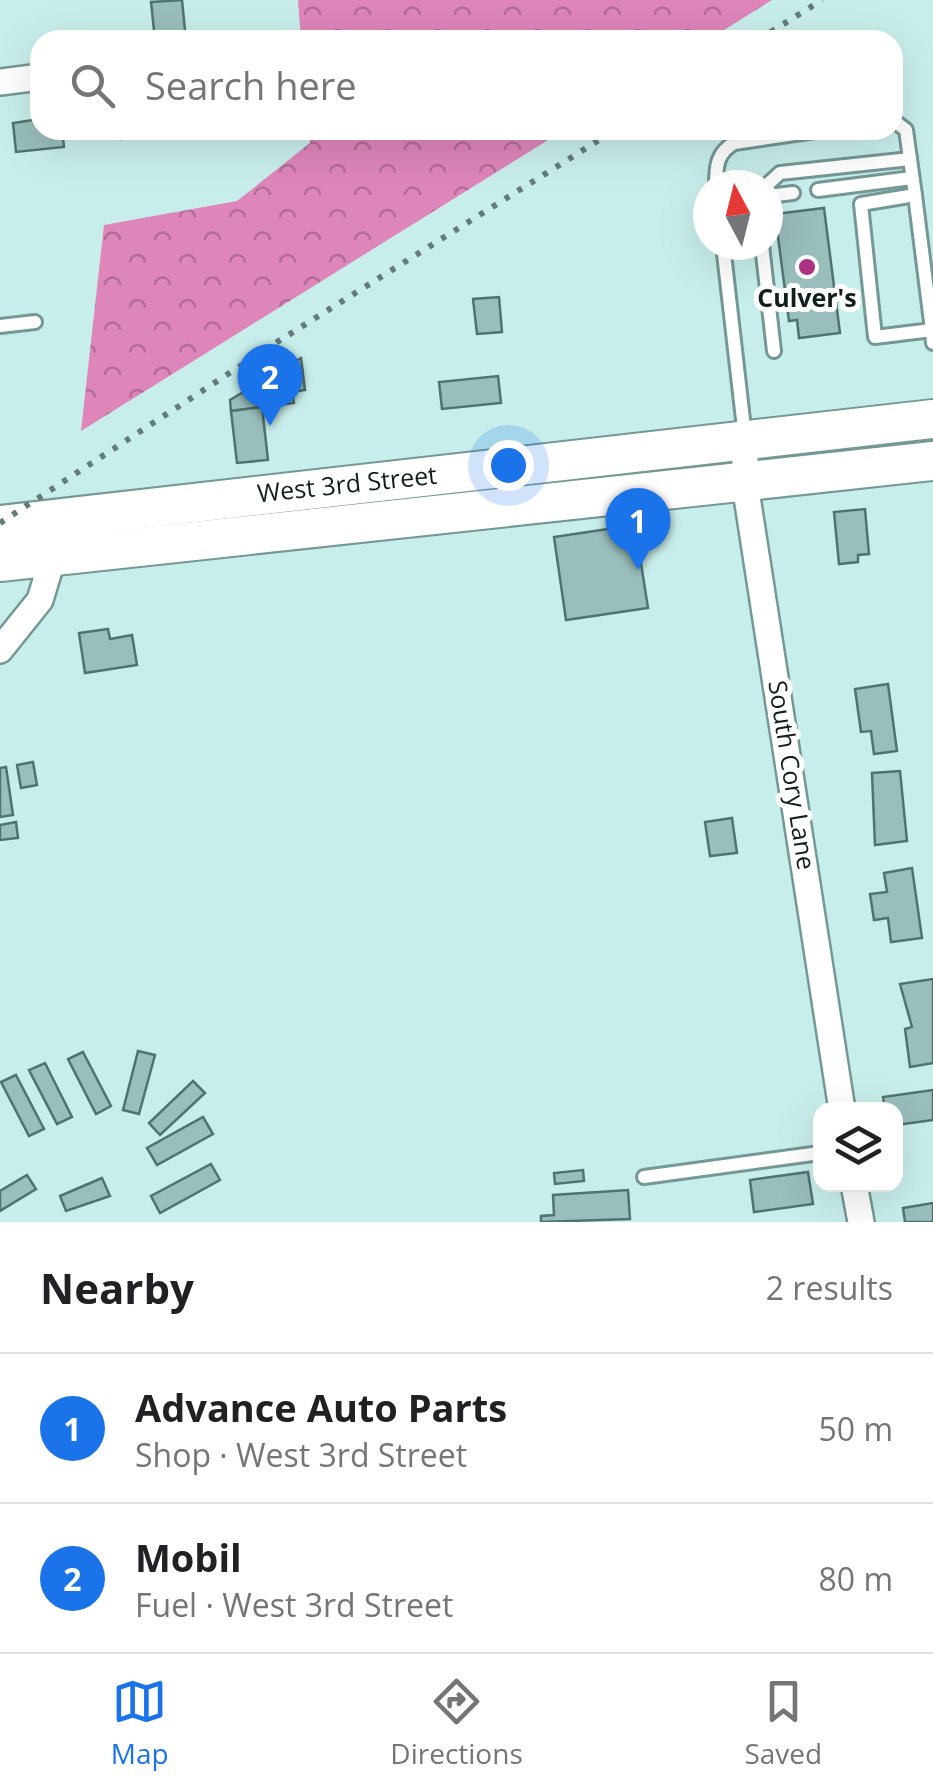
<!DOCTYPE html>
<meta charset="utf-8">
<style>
body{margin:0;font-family:"Open Sans",sans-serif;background:#f2f2f2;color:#202124}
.controls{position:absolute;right:30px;bottom:30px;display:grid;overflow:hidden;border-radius:20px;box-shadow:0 10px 40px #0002}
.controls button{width:90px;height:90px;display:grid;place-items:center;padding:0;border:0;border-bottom:2px solid #e0e0e0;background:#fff;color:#202124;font:50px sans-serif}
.compass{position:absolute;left:693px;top:170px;width:90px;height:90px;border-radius:50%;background:#fff;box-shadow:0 10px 40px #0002;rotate:353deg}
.you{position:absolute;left:508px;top:465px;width:35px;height:35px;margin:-25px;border:8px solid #fff;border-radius:50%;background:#1a73e8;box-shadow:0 0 0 15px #1a73e833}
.badge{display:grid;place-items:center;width:65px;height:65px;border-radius:50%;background:#1a73e8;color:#fff;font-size:32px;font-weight:700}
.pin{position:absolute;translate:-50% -82px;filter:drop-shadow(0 2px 5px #0008)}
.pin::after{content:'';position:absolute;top:52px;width:35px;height:30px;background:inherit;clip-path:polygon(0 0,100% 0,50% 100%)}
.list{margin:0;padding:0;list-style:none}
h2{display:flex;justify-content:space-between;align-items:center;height:130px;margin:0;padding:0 40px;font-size:42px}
h2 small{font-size:32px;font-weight:400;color:#757577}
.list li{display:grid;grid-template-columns:65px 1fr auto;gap:30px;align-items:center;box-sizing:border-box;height:150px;padding:0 40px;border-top:2px solid #e0e0e0}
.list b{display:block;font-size:38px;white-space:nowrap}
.list p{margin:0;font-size:32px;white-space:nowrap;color:#757577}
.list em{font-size:32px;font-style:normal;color:#757577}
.icon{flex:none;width:55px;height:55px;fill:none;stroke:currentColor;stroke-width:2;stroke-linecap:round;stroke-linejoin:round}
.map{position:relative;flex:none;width:933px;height:1222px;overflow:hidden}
.search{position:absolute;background:#fff;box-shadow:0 10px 40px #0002;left:30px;right:30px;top:30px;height:110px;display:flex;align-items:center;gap:25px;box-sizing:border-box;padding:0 35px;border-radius:30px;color:#757577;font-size:38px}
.sheet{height:430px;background:#fff}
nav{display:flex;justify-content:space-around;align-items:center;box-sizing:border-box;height:140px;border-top:2px solid #e0e0e0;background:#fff;font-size:28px;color:#757577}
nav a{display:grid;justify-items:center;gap:5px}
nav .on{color:#1a73e8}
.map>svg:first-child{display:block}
.forest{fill:url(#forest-crowns)}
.building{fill:#99bebb;stroke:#507371;stroke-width:2.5}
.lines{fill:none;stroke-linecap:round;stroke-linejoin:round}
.service-casing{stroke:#749895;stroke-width:18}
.minor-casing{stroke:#749895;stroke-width:30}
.primary-casing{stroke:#749895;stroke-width:42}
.service{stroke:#fff;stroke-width:12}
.minor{stroke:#fff;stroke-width:25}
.primary{stroke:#fff;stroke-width:38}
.rail{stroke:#637b7a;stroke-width:6;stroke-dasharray:5 10;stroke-linecap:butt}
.poi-dot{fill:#ac3183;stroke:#fff;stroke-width:4}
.labels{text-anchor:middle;stroke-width:10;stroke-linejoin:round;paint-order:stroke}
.poi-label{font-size:25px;font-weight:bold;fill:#101e1e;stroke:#fff}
.street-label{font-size:25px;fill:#101e1e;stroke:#fff}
</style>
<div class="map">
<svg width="933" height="1222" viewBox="0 0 933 1222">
<defs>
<pattern id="forest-crowns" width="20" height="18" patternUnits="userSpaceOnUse" patternTransform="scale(2.5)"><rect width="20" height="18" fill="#de85ba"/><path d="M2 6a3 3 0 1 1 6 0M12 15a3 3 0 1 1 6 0" fill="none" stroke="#b36c97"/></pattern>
</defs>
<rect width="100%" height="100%" fill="#c8eeeb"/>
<g class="forest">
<polygon points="298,0 772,0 708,40 301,40"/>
<polygon points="309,130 564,130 81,431 104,225 237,201 310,143"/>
</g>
<g class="building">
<polygon points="182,0 186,40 155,40 151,2"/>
<polygon points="40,119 40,130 62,130 64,147 16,152 13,123"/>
<polygon points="120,130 176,130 176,134 121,139"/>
<polygon points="824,208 840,333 799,338 797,320 789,321 775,214"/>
<polygon points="499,297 502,332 477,334 473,299"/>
<polygon points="301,358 305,390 292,392 294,403 231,411 230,400"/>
<polygon points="498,376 501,403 442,409 439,382"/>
<polygon points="262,407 268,460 237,463 231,411"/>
<polygon points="865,509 869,554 858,555 858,562 839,564 834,512"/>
<polygon points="635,525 648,608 566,620 554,537"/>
<polygon points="108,629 110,639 132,635 137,665 85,673 79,633"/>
<polygon points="888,684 897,751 874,754 871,731 861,732 855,689"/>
<polygon points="33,762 37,785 21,788 17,765"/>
<polygon points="6,767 13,815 0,817 0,768"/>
<polygon points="900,771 907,841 875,845 872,773"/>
<polygon points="732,818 737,853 710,856 705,822"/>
<polygon points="16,822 18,838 0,840 0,825"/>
<polygon points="912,868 922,938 891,942 888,918 874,920 870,894 887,892 884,873"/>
<polygon points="933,979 933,1063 910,1067 905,1029 912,1027 900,984"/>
<polygon points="138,1051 155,1055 139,1114 123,1110"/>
<polygon points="83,1052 111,1106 96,1114 68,1059"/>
<polygon points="45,1063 72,1117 57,1124 29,1070"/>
<polygon points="16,1075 44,1129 29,1136 1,1082"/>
<polygon points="193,1081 205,1093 160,1135 149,1123"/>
<polygon points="933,1090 933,1120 896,1125 896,1110 885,1110 883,1097"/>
<polygon points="203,1117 213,1134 157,1165 147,1148"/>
<polygon points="211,1164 220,1180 160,1213 151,1196"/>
<polygon points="583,1170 584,1181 555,1184 554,1173"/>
<polygon points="808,1172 813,1204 754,1212 750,1180"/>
<polygon points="27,1175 36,1189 0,1211 0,1191"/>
<polygon points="102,1178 110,1196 66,1211 60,1196"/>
<polygon points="628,1190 630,1219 541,1222 541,1216 554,1215 553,1195"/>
<polygon points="933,1203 933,1222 905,1222 903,1208"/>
</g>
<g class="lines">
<g class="service-casing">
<g id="service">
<polyline points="893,120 906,130 915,195 861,204 875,337 932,330 933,343"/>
<path d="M716 185C716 166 717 153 734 143L822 130"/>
<polyline points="767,185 780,173 910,159"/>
<polyline points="818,190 912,178"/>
<polyline points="915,195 932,330"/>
<polyline points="768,196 793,193"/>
<polyline points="723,245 745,437"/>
<polyline points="762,245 774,351"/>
<polyline points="0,326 35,322"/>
<polyline points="644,1177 820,1153"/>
</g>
</g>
<g class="minor-casing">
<g id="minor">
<polyline points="0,82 40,77"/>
<polyline points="745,440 745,484 842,1110"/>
<polyline points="0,650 40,600 53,557"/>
<polyline points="854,1184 861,1222"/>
</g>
</g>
<g class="primary-casing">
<g id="primary">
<polyline points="0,525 933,419"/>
<polyline points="0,562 933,461"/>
</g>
</g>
<use href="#service" class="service"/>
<use href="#minor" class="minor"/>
<use href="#primary" class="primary"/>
<g class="rail">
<polyline points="758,40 822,0"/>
<polyline points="0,523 274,344 615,130"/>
</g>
</g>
<circle class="poi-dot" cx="807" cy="267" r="10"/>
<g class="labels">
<g class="poi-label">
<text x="807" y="307">Culver's</text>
</g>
<g class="street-label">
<text transform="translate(347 484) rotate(-6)" y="9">West 3rd Street</text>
<text transform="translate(792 775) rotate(81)" y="9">South Cory Lane</text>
</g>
</g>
</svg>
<div class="controls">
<button><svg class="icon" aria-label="layers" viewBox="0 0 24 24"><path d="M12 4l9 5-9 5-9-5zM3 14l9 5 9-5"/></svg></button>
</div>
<svg class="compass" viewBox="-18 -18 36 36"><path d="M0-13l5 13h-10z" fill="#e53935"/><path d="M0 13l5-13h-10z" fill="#757577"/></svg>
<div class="you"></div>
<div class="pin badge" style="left:638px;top:570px">1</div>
<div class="pin badge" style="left:270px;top:426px">2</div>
<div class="search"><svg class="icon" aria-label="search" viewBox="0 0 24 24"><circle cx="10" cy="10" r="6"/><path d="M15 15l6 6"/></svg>Search here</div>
</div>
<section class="sheet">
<h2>Nearby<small>2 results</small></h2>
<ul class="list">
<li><span class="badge">1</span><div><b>Advance Auto Parts</b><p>Shop · West 3rd Street</p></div><em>50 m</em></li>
<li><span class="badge">2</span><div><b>Mobil</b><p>Fuel · West 3rd Street</p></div><em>80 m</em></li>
</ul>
</section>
<nav>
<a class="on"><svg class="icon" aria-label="map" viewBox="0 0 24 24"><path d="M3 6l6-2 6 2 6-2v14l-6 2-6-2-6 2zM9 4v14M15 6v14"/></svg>Map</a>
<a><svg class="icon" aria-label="directions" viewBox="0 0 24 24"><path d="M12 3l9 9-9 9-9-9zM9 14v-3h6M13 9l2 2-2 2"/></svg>Directions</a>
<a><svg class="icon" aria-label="saved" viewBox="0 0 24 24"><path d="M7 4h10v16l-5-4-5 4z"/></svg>Saved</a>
</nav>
